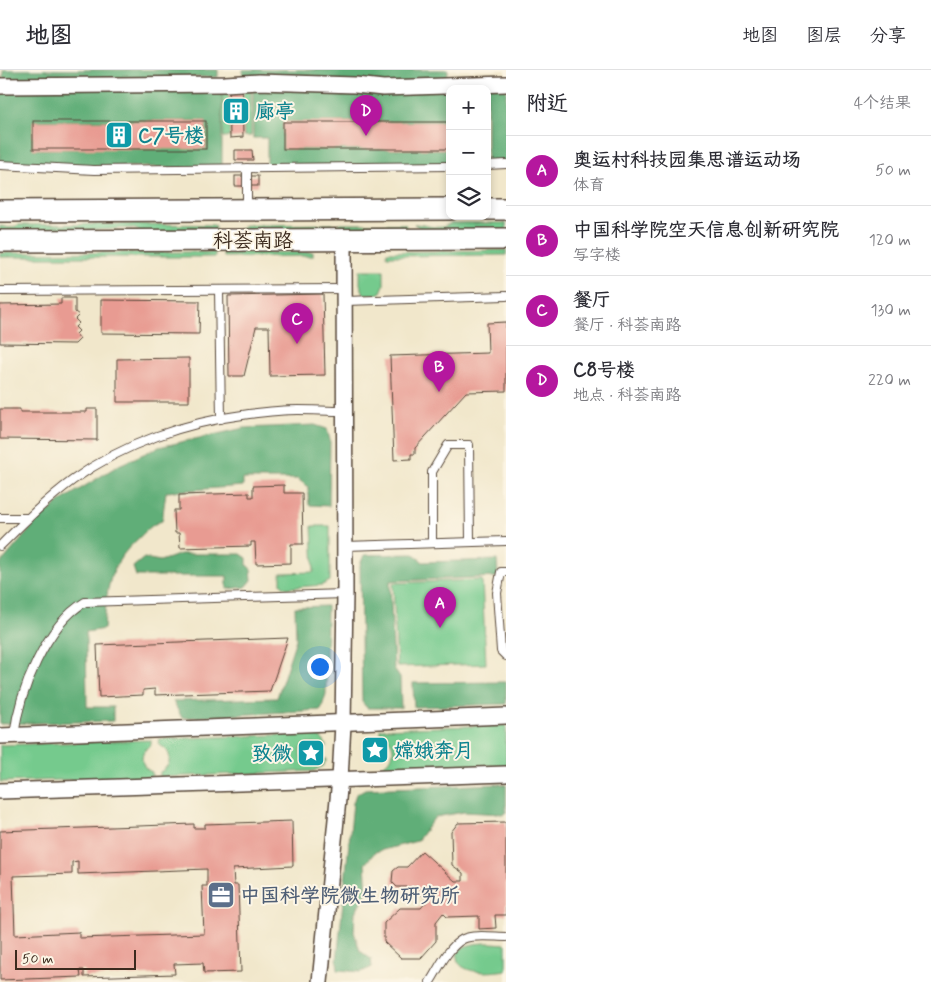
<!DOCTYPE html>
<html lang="zh">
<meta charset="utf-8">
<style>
body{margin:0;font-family:Mynerve,"LXGW WenKai TC",sans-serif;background:#f7f7f7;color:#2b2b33}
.controls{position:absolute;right:15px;top:15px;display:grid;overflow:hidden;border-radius:10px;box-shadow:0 2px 8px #0003}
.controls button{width:45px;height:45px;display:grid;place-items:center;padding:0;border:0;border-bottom:1px solid #e1e1e2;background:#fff;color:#2b2b33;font:25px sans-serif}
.scale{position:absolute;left:15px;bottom:12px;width:121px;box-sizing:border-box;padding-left:5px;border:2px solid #3b2a1e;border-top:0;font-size:14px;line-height:18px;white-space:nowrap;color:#3b2a1e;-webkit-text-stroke:4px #fcf5e5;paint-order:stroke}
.you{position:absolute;left:319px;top:596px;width:18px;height:18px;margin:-12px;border:4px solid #fff;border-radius:50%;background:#1a73e8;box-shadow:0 0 0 8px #1a73e833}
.badge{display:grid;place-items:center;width:32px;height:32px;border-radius:50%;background:#b5179e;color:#fff;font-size:16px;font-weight:700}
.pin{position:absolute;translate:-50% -41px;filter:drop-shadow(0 1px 2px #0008)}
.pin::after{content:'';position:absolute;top:26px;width:18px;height:15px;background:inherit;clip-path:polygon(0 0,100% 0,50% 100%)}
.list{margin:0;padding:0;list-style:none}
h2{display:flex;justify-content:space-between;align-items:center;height:65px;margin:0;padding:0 20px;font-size:21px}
h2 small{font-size:16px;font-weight:400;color:#7c7c81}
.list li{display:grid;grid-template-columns:32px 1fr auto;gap:15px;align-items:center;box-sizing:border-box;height:70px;padding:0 20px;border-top:1px solid #e1e1e2}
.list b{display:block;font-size:19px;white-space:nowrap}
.list p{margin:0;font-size:16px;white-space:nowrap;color:#7c7c81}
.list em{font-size:16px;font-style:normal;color:#7c7c81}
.icon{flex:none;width:28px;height:28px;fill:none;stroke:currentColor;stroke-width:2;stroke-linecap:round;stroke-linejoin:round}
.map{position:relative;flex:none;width:506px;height:912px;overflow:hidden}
header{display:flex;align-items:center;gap:30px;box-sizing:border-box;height:70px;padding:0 25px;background:#fff;border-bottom:1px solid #e1e1e2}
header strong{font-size:24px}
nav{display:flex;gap:28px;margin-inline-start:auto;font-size:18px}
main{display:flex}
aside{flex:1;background:#fff}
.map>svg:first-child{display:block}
.green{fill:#75ca8d;stroke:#587a56}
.forest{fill:#60ae78;stroke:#4e6c4b;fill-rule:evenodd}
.building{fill:#e89b92;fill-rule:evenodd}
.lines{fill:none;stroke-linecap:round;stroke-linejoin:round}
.lane-casing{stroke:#564638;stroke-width:10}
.street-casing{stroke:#564638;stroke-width:18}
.secondary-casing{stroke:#564638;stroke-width:24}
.lane{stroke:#fff;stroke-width:8}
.street{stroke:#fff;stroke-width:15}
.secondary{stroke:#fff;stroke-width:21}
.labels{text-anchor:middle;stroke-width:4;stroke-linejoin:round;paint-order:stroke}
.culture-label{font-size:20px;font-weight:bold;fill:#0d838f;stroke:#fcf5e5;text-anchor:start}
.street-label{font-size:20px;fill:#3b2a1e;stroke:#fcf5e5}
.service-label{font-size:20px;font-weight:bold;fill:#4e5e75;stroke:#fcf5e5;text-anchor:start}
</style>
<header>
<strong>地图</strong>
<nav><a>地图</a><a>图层</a><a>分享</a></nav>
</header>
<main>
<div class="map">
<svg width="506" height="912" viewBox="0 0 506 912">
<rect width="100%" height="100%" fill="#fcf5e5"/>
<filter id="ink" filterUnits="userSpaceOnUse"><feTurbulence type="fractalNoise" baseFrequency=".02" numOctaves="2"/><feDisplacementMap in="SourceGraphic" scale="10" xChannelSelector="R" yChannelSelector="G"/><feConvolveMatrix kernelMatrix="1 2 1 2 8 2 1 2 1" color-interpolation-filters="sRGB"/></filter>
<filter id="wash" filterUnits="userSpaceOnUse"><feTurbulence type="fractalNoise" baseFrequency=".0096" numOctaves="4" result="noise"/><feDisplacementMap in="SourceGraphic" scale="20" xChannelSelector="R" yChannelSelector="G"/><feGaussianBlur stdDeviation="1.12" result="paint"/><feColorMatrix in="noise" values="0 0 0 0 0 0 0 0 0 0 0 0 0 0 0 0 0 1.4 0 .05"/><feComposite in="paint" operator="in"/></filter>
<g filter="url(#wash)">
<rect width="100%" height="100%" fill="#f1e7cb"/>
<g class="green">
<polygon points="222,15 229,15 230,67 223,67"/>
<polygon points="243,15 251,15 251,66 244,66"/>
<path d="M451 153H506V164L426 163 414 154C426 154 440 162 451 153Z"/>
<polygon points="135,154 215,155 215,165 142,162 132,158 0,165 0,156 10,158 19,155"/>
<polygon points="348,154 405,154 409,164 238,160 246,155"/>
<polygon points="506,180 506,185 387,186 387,182"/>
<polygon points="215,182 215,187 0,187 0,183"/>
<polygon points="313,182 313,186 223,187 223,183"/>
<polygon points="360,200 384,200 384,215 381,222 377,224 364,224 360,214"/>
<polygon points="312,456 330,456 330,511 322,515 286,518 281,514 281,503 314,502"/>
<polygon points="482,510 486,594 397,597 393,513"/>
<path d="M506 655V695L382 699V696C397 688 397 670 380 664V659Z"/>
<path d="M308 664C317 665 324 668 327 677L318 678 315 674 309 673C302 675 299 680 301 687L307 692H313L318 689H327L323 696 314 701 160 707V702C173 695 173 681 159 675V669Z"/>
<path d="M151 670V675C139 682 139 697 152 702V707L0 712V675Z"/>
<path d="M491 873 506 874V900C494 902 474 904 463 897 460 895 457 891 457 887 458 873 481 873 491 873Z"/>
</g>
<g class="forest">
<polygon points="3,0 218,0 218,7 3,9"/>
<polygon points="243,0 448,0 447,15 506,14 506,94 487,95 487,19 450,19 450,52 283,52 283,79 450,79 450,95 267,96 267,68 253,68 253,13 242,14"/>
<path d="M222 15V98L0 95V16ZM33 51H206V78L33 79Z"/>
<path d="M315 355 327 359 330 370 329 436 309 435 308 417 298 409H243V416L166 422 162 451C152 454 147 460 140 467 107 496 107 518 104 559L86 562 87 637H113V651L0 654V494L38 450 64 429 119 395 159 377 244 358Z"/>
<polygon points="181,484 241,484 247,488 247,495 251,499 252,510 246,517 227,519 227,506 136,506 133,497 144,488 160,491"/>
<polygon points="414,484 423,492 497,490 498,507 390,511 394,599 400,608 401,638 367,638 362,632 360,495 364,485"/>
<polygon points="327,536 326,624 321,640 182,648 173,631 277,628 296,569 295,537"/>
<polygon points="506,612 506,634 414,637 413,613"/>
<polygon points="501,714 506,715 506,742 504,744 464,742 435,747 417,771 375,782 365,794 367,822 355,842 354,862 360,881 371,889 372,897 361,902 338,900 337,891 353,733 356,724 365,719"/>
</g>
<g id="blocks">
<g class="building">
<polygon points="229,14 242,14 243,67 230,68"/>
<rect x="33" y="51" width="173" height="28"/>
<rect x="283" y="52" width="167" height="27"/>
<polygon points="235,80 252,80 253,90 235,90"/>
<rect x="235" y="106" width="23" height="10"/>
<polygon points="323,224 325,305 270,306 269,257 256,257 244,306 229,306 228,226"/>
<polygon points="61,228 75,228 75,242 79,245 75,249 79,253 75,257 79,261 76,264 80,269 75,274 0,273 0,235 61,234"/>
<polygon points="101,230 200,231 199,264 101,263"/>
<polygon points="506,252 506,321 466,322 415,378 415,384 411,384 411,389 394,390 390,286 488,283 487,253"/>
<polygon points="189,288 189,332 117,332 117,289"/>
<polygon points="0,339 20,339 20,342 87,342 87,339 97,339 97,370 0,369"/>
<polygon points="284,415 284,423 302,423 303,474 291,474 291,493 256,494 255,472 251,472 251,476 180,478 179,463 175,463 174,440 179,440 179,425 249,423 249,427 253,427 253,416"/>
<polygon points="288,568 270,621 155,625 155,619 143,620 143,625 99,627 97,575"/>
<path d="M292 751 293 796 233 799 234 815H238L241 902 204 903 203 893 174 894 175 904 84 907V900H80L81 907 0 910V761L194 754V758H205V754ZM78 791V804L207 799V816H202L204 864 79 868V862L15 865 13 806 72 804V792Z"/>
<polygon points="506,752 506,845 495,845 496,858 479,859 479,846 447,847 443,843 436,852 436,871 421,888 401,888 384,872 384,853 400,838 421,838 428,830 413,817 397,817 392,812 393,801 398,797 407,797 422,781 455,811 463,811 463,803 452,795 451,762 458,753"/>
</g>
</g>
</g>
<g filter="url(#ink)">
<use href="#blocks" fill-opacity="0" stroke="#564638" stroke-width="1"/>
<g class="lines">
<g class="lane-casing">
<g id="lane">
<polyline points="0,95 94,100 450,96"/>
<polyline points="487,95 506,94"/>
<polyline points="247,98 247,138"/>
<polyline points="219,220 221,349"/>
<polyline points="0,221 345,219"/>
<polyline points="345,231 506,226"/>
<polyline points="0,448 28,448"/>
<polyline points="432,473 432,402 448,375 469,375 470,472"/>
<path d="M0 476C23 453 47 429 73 410 124 373 187 352 249 344 265 342 282 340 298 340 313 340 328 341 344 341"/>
<polyline points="345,476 506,471"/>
<polyline points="506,502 501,502 497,523 501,581 506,586"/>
<path d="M14 666C19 622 46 555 85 532L345 524"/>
<path d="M430 912C439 898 448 877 463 869 473 864 495 867 506 867"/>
</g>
</g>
<g class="street-casing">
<g id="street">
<polyline points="0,16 225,14 259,12 355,15 383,18 506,14"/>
<polyline points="0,666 506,646"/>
<polyline points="0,721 506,704"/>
<polyline points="320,912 340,709 343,654 345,524 344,169"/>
</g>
</g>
<g class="secondary-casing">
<g id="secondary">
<polyline points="487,139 506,139"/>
<polyline points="0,141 450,139"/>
<polyline points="0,171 506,169"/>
</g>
</g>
<use href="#lane" class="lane"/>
<use href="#street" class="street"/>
<use href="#secondary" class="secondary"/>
</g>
</g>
<defs>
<g id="building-square" transform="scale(1.4375)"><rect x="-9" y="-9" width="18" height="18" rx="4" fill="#0f9aa8" stroke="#fcf5e5"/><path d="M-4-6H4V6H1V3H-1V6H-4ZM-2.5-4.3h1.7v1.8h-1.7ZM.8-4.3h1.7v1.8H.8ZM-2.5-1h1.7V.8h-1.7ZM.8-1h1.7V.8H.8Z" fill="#fff"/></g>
<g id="sight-square" transform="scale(1.4375)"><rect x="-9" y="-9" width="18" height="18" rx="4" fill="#0f9aa8" stroke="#fcf5e5"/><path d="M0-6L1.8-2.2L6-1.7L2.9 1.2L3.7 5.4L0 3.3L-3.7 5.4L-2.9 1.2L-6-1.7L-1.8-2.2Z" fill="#fff"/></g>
<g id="office-square" transform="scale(1.4375)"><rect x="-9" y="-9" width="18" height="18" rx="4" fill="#5c6f8a" stroke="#fcf5e5"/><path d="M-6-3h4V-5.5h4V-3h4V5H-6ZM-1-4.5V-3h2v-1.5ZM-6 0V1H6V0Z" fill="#fff"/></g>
</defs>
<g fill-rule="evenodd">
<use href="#building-square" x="236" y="41"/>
<use href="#building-square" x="119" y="65"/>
<use href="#sight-square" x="375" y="680"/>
<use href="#sight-square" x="311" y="683"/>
<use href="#office-square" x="221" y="825"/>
</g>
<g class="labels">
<g class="culture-label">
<text x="255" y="48">廊亭</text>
<text x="138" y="72">C7号楼</text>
<text x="394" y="687">嫦娥奔月</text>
<text x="292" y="690" text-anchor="end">致微</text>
</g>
<g class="street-label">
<text x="253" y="177">科荟南路</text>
</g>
<g class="service-label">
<text x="240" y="832">中国科学院微生物研究所</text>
</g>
</g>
</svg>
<div class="controls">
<button>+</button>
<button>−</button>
<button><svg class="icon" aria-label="layers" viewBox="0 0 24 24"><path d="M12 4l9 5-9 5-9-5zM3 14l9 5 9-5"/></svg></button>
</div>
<div class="scale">50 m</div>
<div class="you"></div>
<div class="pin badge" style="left:440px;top:558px">A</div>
<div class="pin badge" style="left:439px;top:322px">B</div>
<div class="pin badge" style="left:297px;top:274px">C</div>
<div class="pin badge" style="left:366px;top:66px">D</div>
</div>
<aside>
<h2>附近<small>4个结果</small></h2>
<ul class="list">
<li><span class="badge">A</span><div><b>奥运村科技园集思谱运动场</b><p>体育</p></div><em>50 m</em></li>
<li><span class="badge">B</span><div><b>中国科学院空天信息创新研究院</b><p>写字楼</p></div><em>120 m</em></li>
<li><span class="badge">C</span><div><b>餐厅</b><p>餐厅 · 科荟南路</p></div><em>130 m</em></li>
<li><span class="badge">D</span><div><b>C8号楼</b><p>地点 · 科荟南路</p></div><em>220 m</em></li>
</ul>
</aside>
</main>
